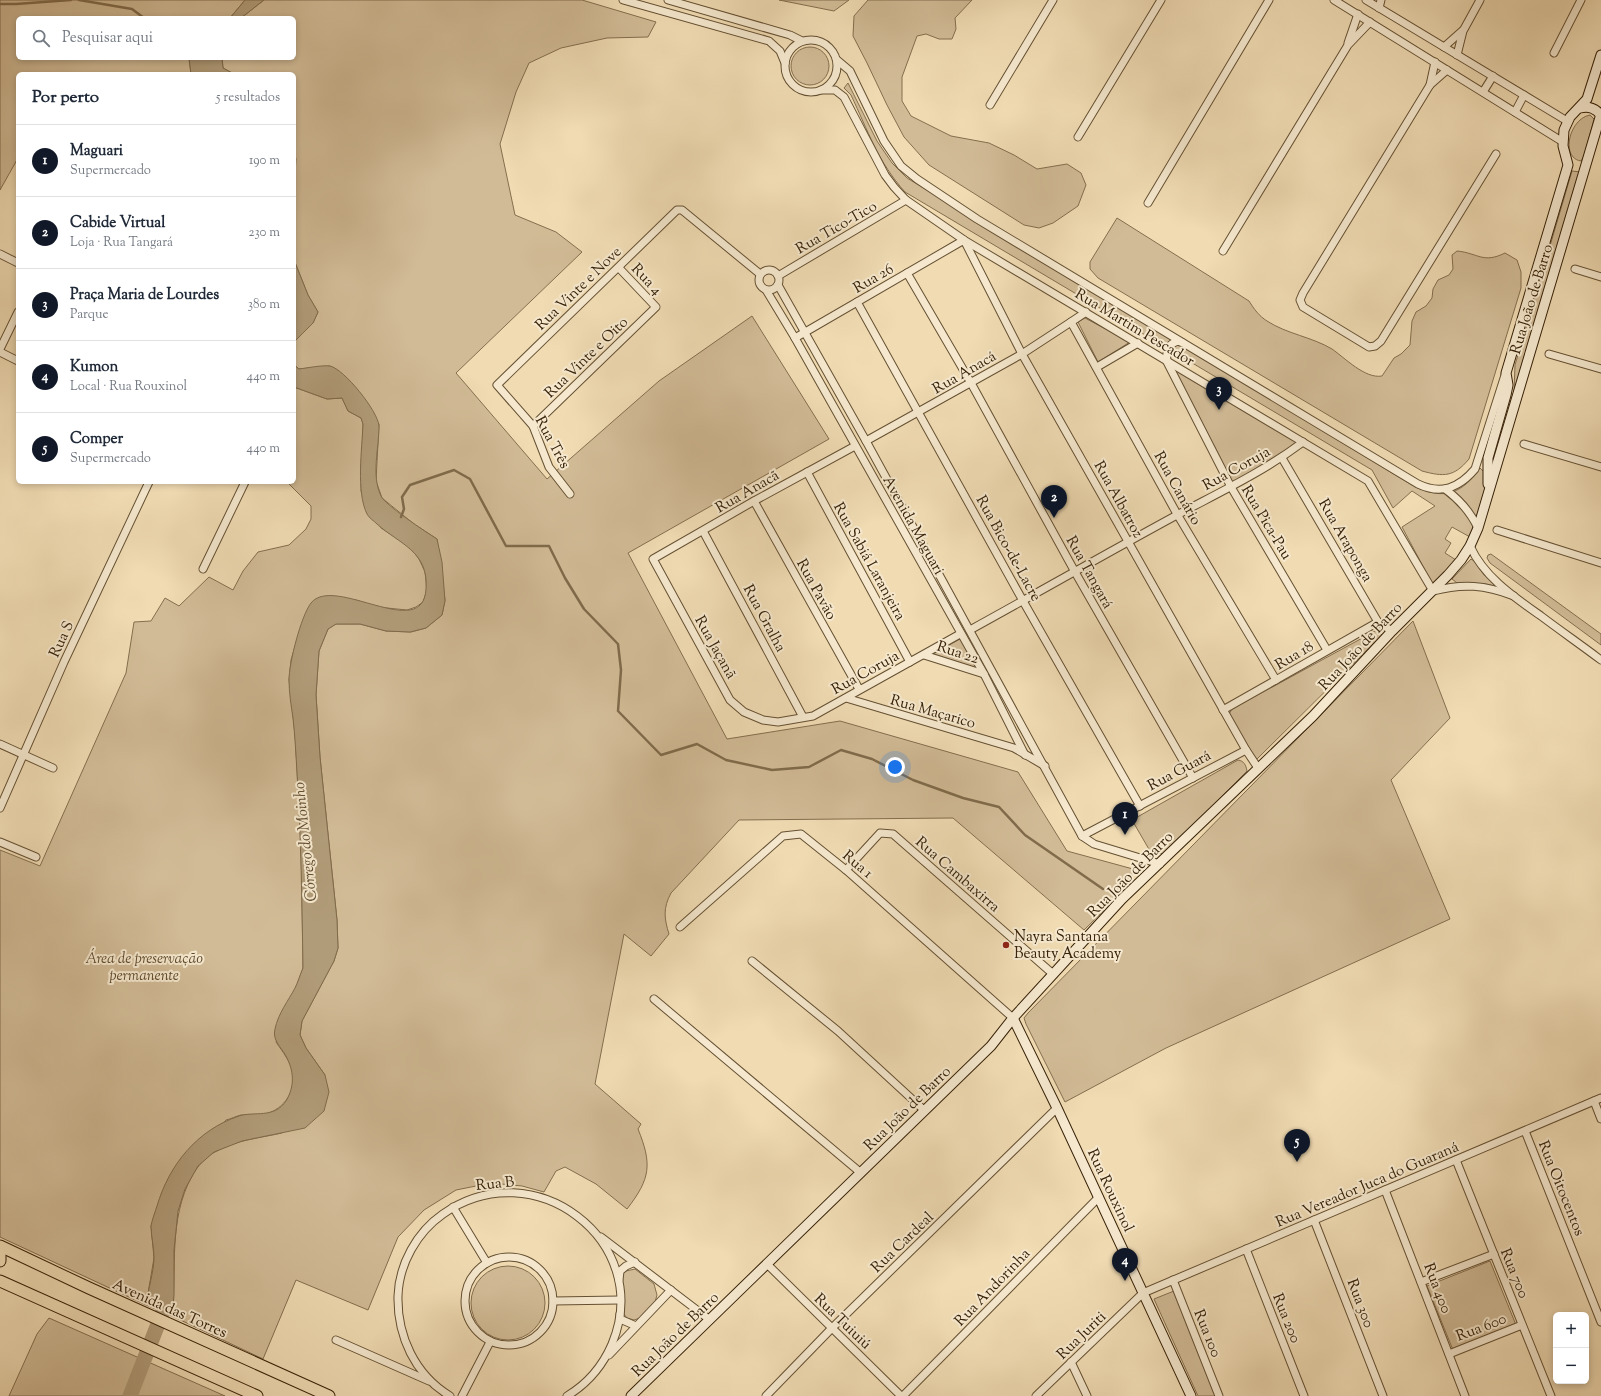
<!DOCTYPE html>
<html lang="pt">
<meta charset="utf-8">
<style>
body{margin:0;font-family:"Sorts Mill Goudy",serif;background:#f6f6f7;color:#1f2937}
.controls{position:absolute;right:12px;bottom:12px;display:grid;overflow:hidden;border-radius:6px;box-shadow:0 2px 6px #0003}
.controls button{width:36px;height:36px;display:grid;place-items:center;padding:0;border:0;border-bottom:1px solid #e0e1e3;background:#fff;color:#1f2937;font:20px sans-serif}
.you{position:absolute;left:895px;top:767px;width:14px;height:14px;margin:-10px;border:3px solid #fff;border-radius:50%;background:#1a73e8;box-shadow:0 0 0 6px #1a73e833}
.badge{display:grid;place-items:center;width:26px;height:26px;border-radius:50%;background:#111827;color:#fff;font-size:13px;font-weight:700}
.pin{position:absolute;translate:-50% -33px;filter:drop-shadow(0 1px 2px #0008)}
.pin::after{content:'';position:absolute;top:21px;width:14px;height:12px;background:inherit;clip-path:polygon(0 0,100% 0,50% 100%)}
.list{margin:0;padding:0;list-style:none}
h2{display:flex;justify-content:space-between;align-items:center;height:52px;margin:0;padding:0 16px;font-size:17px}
h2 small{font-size:13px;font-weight:400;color:#747a83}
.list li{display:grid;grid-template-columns:26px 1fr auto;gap:12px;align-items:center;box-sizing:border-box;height:72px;padding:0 16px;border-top:1px solid #e0e1e3}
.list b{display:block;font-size:15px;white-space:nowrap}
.list p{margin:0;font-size:13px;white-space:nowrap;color:#747a83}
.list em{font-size:13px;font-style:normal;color:#747a83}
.icon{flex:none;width:22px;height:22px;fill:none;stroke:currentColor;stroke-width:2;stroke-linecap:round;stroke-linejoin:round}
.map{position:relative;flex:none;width:1601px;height:1396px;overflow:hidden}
.search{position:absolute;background:#fff;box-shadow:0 2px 6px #0003;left:16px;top:16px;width:280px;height:44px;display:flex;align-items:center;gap:10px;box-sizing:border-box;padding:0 14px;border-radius:6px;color:#747a83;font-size:15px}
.panel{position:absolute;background:#fff;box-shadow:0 2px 6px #0003;left:16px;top:72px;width:280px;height:412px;border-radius:6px}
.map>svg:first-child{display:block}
.green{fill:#d1bb96;stroke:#846e4e}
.water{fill:#b19c79;stroke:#806b4b}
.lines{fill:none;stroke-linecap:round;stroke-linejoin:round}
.stream{stroke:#806b4b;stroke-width:2.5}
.river{stroke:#b19c79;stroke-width:15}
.street-casing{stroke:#655032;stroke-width:9}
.secondary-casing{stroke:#372107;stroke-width:11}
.primary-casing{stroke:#372107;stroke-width:13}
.street{stroke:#f5e8ce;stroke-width:7}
.secondary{stroke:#f5e8ce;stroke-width:9}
.primary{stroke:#f0dbb3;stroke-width:11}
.poi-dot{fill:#8f2418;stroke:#f5e8ce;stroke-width:1.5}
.labels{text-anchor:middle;stroke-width:4;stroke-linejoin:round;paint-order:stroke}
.street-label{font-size:15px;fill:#372107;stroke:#f5e8ce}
.poi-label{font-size:15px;fill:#372107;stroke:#f5e8ce;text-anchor:start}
.park-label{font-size:15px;font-style:italic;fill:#5e482b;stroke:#f5e8ce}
.water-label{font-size:16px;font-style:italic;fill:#624c2f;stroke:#f5e8ce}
</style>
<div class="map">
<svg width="1601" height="1396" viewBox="0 0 1601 1396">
<rect width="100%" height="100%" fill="#f0dbb3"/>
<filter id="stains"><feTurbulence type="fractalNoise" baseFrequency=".005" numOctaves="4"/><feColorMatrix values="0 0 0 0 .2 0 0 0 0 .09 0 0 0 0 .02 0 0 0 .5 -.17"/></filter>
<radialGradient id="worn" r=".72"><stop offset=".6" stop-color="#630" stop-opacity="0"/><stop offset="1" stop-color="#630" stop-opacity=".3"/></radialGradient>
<g class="green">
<polygon points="0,0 245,0 230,18 18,18 18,58 189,58 191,74 18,74 18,158 0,190"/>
<path d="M264 0H582L656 22 648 37 607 38 561 48 529 63 516 92 500 144 515 215 556 232 582 252 456 373 547 479 659 381 752 316 829 439 628 553 727 739 840 721 1018 772 1067 851 1133 869 1130 885 1084 930 953 818 739 820 671 893C663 908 664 918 669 934L651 956 624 934 595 1084 641 1124 638 1129C652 1164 651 1178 627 1209L596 1184 565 1167 556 1171 544 1192 522 1186 491 1183 456 1190 424 1210 398 1237 368 1310 296 1280 263 1359 172 1316C177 1269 168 1220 192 1176 197 1167 205 1157 215 1152 235 1140 260 1138 282 1133L325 1075 306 1048 300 1035 302 1021 334 961 338 948 337 920 320 757 316 695 319 651 328 629 336 624H360L386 631 411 632 426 628 442 615 445 600 437 539 414 524 382 498 376 481 379 424 330 366 299 369 294 365V342L313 323 318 312 308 295 294 260V188L296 159 294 152V74H234L223 68 222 58H294V18H241Z"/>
<polygon points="779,0 849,0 834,11"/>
<polygon points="868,0 972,0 955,18 956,29 952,39 939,39 926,34 917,36 902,77 902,101 911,116 951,136 989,143 1014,155 1037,169 1067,164 1081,173 1086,185 1078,206 1053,223 1039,228 1024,225 929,165 904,137 887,105 867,63 853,36 854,16"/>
<circle cx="810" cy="66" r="19"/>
<path d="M848 83 877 141 892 163 907 178 1415 487C1444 500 1462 494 1480 468L1484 472 1485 491 1470 537 1452 527 1445 539 1451 543 1445 553 1456 560 1454 562 1433 585 1402 527 1435 506 1412 491 1393 508 1372 470 905 192C878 162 868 131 851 95L844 88Z"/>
<path d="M1590 115 1594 119 1593 123 1584 156 1581 161C1560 158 1569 119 1590 115Z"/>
<polygon points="1572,171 1581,172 1514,392 1515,365"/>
<path d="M1117 218 1249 301C1254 309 1259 316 1267 321 1287 334 1312 337 1332 349 1345 358 1365 379 1382 376L1394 358 1401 354 1410 345 1412 321 1416 312 1426 306 1432 298 1433 289 1438 280 1449 275 1453 269 1452 255 1457 251C1478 253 1483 264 1505 253L1517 260 1521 272V288L1469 459C1454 477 1444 477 1422 471L1098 278 1090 269V262Z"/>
<polygon points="1085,318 1130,342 1098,362 1078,322"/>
<polygon points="1169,364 1302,442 1232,486"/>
<path d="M294 387 327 399 342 398 348 411 361 418 363 424 361 491 381 528 410 547 419 559 425 572 427 590 423 602 416 607 407 610 377 607 356 600 301 626 291 660 289 680 295 734 301 839 303 968 276 1042C282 1051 292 1063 293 1075 295 1094 282 1111 262 1115 255 1116 248 1114 241 1115 236 1116 231 1119 226 1120L151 1226 154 1258 146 1305 0 1237V850L40 866 126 673 134 622 151 621 165 598 179 606 209 577 233 590 243 571 258 552 289 545 306 529 311 519V506L287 482H294Z"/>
<polygon points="1491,554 1601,634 1601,645 1490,563 1487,558 1488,555"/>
<polygon points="1471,559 1474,561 1484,575 1502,588 1486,584 1457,583 1452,579"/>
<polygon points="1413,621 1450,718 1391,780 1450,919 1166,1048 1065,1102 1026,1024 1024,1018 1028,1013"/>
<polygon points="1377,630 1382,635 1256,760 1229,714 1232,709"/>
<polygon points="960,639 979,669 933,654"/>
<path d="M1238 760C1244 761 1246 765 1247 771L1164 854 1150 851 1132 820Z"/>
<polygon points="1490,1261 1516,1325 1453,1350 1427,1286"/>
<circle cx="508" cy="1303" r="37"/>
<polygon points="635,1269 654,1284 657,1295 655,1302 640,1318 634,1320 627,1318 623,1313 621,1280 623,1274 626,1271"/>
<polygon points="1174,1291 1216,1396 1198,1396 1154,1299"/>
<polygon points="49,1318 225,1396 9,1396 37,1334"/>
</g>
<g class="water">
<polygon points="245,0 264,0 241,18 230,18"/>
<polygon points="189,58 222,58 223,68 234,74 191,74"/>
<polygon points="294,260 308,295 318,312 313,323 294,342"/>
<path d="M294 365 299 369C307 368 322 365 330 366 344 369 378 411 379 426 379 449 371 475 381 496 385 505 426 532 437 539L442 562 445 601 442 615 426 628 410 632 386 631 360 624H336L328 629 319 651 316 695 320 757 337 920 338 948 334 961 302 1021 300 1035 306 1048 325 1075 329 1092 324 1111 305 1128 242 1141 214 1152 198 1166 185 1189 178 1211 174 1250V1295L172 1316 146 1305C148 1289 154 1271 154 1257 154 1247 151 1236 151 1226 152 1220 155 1212 157 1206 169 1165 197 1130 239 1116 254 1111 274 1119 286 1101 295 1086 294 1071 286 1056 281 1047 272 1040 275 1029 278 1014 288 1001 295 988 298 982 300 975 303 968 302 903 301 838 297 773 296 755 295 736 293 718 291 705 289 692 289 680 289 663 301 616 311 603 334 574 423 643 426 589 429 551 399 544 377 524 374 521 369 518 367 514 356 492 362 449 363 424L361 418 348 411 342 398 327 399 294 387Z"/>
</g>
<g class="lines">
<g class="stream">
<polyline points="79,0 132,9 144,18"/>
<polyline points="0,4 16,4 71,0"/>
<polyline points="401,517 404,509 402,497 410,485 454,470 470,479 506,546 549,546 565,578 584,609 618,644 621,670 618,711 661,755 697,744 726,760 772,770 809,767 841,750 872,759 913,780 963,798 999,807 1025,835 1103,889"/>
</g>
<polyline class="river" points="130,1396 165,1306 165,1293"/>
<g class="street-casing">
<g id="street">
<polyline points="623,0 769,41 780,51 785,63"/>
<polyline points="668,0 790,35 802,41"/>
<polyline points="1334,0 1563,142"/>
<polyline points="1366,0 1567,121"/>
<polyline points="1379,8 1381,0"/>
<circle cx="811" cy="66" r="26"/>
<polyline points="1348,43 1358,14"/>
<polyline points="1444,47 1462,31"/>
<polyline points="1554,53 1581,0"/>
<polyline points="1457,55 1463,31 1480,0"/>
<path d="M837 60 850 71 884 141 901 166 917 179 977 219 1418 484C1441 495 1459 488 1475 469L1505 375"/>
<polyline points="1447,70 1430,85 1303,293 1300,300 1303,307 1369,347 1375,346 1381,341 1496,154"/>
<polyline points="1430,85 1435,62"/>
<path d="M821 90H835L844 97 885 175 894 187 906 200 964 240 1368 481 1433 591C1463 583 1485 585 1514 596"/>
<polyline points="1483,92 1493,76"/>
<polyline points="990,105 1053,0"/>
<polyline points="1515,112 1524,95"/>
<polyline points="1078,137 1161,0"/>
<polyline points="1148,203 1269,0"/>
<polyline points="1223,251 1348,45 1370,22"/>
<polyline points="0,254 18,263"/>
<polyline points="1575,269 1601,277"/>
<circle cx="769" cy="280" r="10"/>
<polyline points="907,273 971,383 1075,572 1193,778"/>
<polyline points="778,276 906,200"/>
<polyline points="778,285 866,441 1082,836 1094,844 1160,864"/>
<polyline points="766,290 795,338 984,674 1025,755"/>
<polyline points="857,302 1023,601 1140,806"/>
<polyline points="1086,312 1071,322 1177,514 1276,680"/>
<polyline points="795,338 964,240 1022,354 1246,750 1258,768"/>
<path d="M1183 343 1178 341C1167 344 1166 353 1167 362L1231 487 1327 650"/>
<polyline points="0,349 18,312"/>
<polyline points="0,352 18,361"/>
<polyline points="1549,354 1601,369"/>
<polyline points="1097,367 1138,343"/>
<polyline points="533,426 656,307 619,268"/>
<polyline points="866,441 1022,354 1071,322"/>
<polyline points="1524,444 1601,467"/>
<polyline points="855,446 754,501 653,559 730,700 744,712 763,720 778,722 813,716 960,634"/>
<polyline points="1282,458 1378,622 1392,631"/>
<polyline points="807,472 910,662"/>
<path d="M1445 489C1460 500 1470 511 1478 528"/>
<polyline points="570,494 549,467 533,426 497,385 677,210 682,210 760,274"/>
<polyline points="754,501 859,689"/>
<polyline points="1497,530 1601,563"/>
<polyline points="703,531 803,717"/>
<path d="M1470 546C1484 577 1514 597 1541 616 1561 631 1581 645 1601 660"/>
<polyline points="203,569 245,482"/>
<path d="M970 630C1039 592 1107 553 1177 515 1220 492 1263 472 1303 442"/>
<polyline points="924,655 984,674"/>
<polyline points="846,698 1014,748 1045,766"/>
<polyline points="1223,710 1378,622"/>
<polyline points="0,744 53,768"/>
<polyline points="0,808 64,662 149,482"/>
<polyline points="1082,836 1246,750"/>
<polyline points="0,842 36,857"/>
<polyline points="846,870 880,833 893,834 1053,974"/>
<polyline points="680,927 783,836 801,834 846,870 1013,1018"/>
<polyline points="752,961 838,1031 925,1111"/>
<polyline points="654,999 861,1173"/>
<polyline points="1594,1101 1601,1119"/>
<polyline points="1525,1131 1601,1322"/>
<polyline points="1456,1160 1551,1396"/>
<polyline points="1385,1190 1465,1396"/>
<polyline points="453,1207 487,1263"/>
<polyline points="1314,1220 1383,1396"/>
<polyline points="601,1237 710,1320"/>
<polyline points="1246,1249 1304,1396"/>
<circle cx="509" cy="1301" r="44"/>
<polyline points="767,1264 901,1396"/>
<polyline points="619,1280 620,1271 626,1266 635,1262"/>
<polyline points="1173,1280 1219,1396"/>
<polyline points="1421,1282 1494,1254"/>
<polyline points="553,1301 620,1300"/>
<polyline points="620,1314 620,1319 636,1326"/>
<polyline points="336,1340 429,1381"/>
<polyline points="1449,1354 1522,1325"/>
<polyline points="609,1355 671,1290"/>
<polyline points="1071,1362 1087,1396"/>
<path d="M450 1396C415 1375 397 1336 398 1296 399 1264 417 1232 443 1214 533 1150 655 1241 612 1344 603 1365 587 1384 567 1396"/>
<polyline points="462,1396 490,1342"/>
<polyline points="766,1396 832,1328 1057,1108"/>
<polyline points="903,1396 1099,1197"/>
<polyline points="1036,1396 1143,1293 1601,1098"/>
</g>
</g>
<g class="secondary-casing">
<g id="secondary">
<path d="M1580 108C1589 106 1595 108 1601 115"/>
<polyline points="1488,484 1488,458 1506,395 1508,385 1506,373 1568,165 1563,146 1564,130 1570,117 1587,99 1601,55"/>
<polyline points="1013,1018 1057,1108 1191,1396"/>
<polyline points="631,1396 991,1046 1013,1018 1122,899 1313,716 1392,631 1448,575 1461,560 1470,546 1478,528 1601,114"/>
</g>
</g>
<g class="primary-casing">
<g id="primary">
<polyline points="0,1246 89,1288 329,1396"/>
<polyline points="0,1253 0,1261"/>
<polyline points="0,1281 257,1396"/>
</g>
</g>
<use href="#street" class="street"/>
<use href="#secondary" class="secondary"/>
<use href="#primary" class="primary"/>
</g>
<circle class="poi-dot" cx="1006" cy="945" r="4"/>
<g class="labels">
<g class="street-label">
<text transform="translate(836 227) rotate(-30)" y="5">Rua Tico-Tico</text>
<text transform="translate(873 278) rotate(-30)" y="5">Rua 26</text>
<text transform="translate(647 279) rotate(47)" y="5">Rua 4</text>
<text transform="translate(578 288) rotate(-44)" y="5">Rua Vinte e Nove</text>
<text transform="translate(1531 299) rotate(-73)" y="5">Rua João de Barro</text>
<text transform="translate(1135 327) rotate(31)" y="5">Rua Martim Pescador</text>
<text transform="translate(586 357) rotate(-44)" y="5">Rua Vinte e Oito</text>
<text transform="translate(964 372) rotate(-30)" y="5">Rua Anacá</text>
<text transform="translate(553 442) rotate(62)" y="5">Rua Três</text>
<text transform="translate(1236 468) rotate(-29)" y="5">Rua Coruja</text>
<text transform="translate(1178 488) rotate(61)" y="5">Rua Canário</text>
<text transform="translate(747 491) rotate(-30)" y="5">Rua Anacã</text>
<text transform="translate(1119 499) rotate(61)" y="5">Rua Albatroz</text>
<text transform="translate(1267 522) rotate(59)" y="5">Rua Pica-Pau</text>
<text transform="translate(914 525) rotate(61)" y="5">Avenida Maguari</text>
<text transform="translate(1346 540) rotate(60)" y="5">Rua Araponga</text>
<text transform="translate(1009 548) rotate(61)" y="5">Rua Bico-de-Lacre</text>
<text transform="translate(870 561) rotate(61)" y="5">Rua Sabiá Laranjeira</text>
<text transform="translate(1090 572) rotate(61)" y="5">Rua Tangará</text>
<text transform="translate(817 589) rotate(61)" y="5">Rua Pavão</text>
<text transform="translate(765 618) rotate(62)" y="5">Rua Gralha</text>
<text transform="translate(61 639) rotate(-65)" y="5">Rua S</text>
<text transform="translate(1360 646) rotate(-47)" y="5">Rua João de Barro</text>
<text transform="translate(716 647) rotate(61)" y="5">Rua Jaçanã</text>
<text transform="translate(958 652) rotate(18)" y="5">Rua 22</text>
<text transform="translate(1294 655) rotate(-31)" y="5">Rua 18</text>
<text transform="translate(865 672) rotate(-29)" y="5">Rua Coruja</text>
<text transform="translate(933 711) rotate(16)" y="5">Rua Maçarico</text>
<text transform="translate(1179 770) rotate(-28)" y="5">Rua Guará</text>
<text transform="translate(858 864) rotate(40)" y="5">Rua 1</text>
<text transform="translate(958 874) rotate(41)" y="5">Rua Cambaxirra</text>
<text transform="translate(1130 874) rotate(-45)" y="5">Rua João de Barro</text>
<text transform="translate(907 1108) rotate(-44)" y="5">Rua João de Barro</text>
<text transform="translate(495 1183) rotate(-6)" y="5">Rua B</text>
<text transform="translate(1367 1184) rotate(-23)" y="5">Rua Vereador Juca do Guaraná</text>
<text transform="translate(1562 1188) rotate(68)" y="5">Rua Oitocentos</text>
<text transform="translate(1111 1190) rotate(65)" y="5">Rua Rouxinol</text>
<text transform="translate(902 1242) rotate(-44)" y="5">Rua Cardeal</text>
<text transform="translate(1515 1273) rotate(68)" y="5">Rua 700</text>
<text transform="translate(992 1287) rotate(-46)" y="5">Rua Andorinha</text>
<text transform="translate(1438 1288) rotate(69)" y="5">Rua 400</text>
<text transform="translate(1361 1303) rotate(69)" y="5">Rua 300</text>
<text transform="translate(170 1308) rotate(24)" y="5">Avenida das Torres</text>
<text transform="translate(1287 1318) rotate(68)" y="5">Rua 200</text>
<text transform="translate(843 1321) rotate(44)" y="5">Rua Tuiuiú</text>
<text transform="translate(1481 1327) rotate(-21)" y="5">Rua 600</text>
<text transform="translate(1208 1333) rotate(68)" y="5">Rua 100</text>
<text transform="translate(675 1334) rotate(-44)" y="5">Rua João de Barro</text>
<text transform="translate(1081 1335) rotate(-44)" y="5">Rua Juriti</text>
</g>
<g class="poi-label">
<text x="1014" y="941">Nayra Santana<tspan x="1014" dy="17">Beauty Academy</tspan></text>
</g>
<g class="park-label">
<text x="144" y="963">Área de preservação<tspan x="144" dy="17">permanente</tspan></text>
</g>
<g class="water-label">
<text transform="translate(304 842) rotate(-96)" y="6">Córrego do Moinho</text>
</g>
</g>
<rect width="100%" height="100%" filter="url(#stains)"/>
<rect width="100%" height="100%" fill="url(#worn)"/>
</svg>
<div class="controls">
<button>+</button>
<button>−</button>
</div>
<div class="you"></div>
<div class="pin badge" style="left:1125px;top:835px">1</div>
<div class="pin badge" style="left:1054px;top:518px">2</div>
<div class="pin badge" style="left:1219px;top:410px">3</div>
<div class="pin badge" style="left:1125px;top:1281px">4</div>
<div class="pin badge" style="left:1297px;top:1162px">5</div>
<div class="search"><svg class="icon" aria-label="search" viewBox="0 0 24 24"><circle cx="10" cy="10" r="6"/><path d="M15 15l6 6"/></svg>Pesquisar aqui</div>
<section class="panel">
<h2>Por perto<small>5 resultados</small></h2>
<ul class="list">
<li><span class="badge">1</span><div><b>Maguari</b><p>Supermercado</p></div><em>190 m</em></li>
<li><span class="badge">2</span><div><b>Cabide Virtual</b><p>Loja · Rua Tangará</p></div><em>230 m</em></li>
<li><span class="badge">3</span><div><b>Praça Maria de Lourdes</b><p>Parque</p></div><em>380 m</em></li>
<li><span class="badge">4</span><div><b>Kumon</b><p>Local · Rua Rouxinol</p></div><em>440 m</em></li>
<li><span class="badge">5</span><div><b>Comper</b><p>Supermercado</p></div><em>440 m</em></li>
</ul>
</section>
</div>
